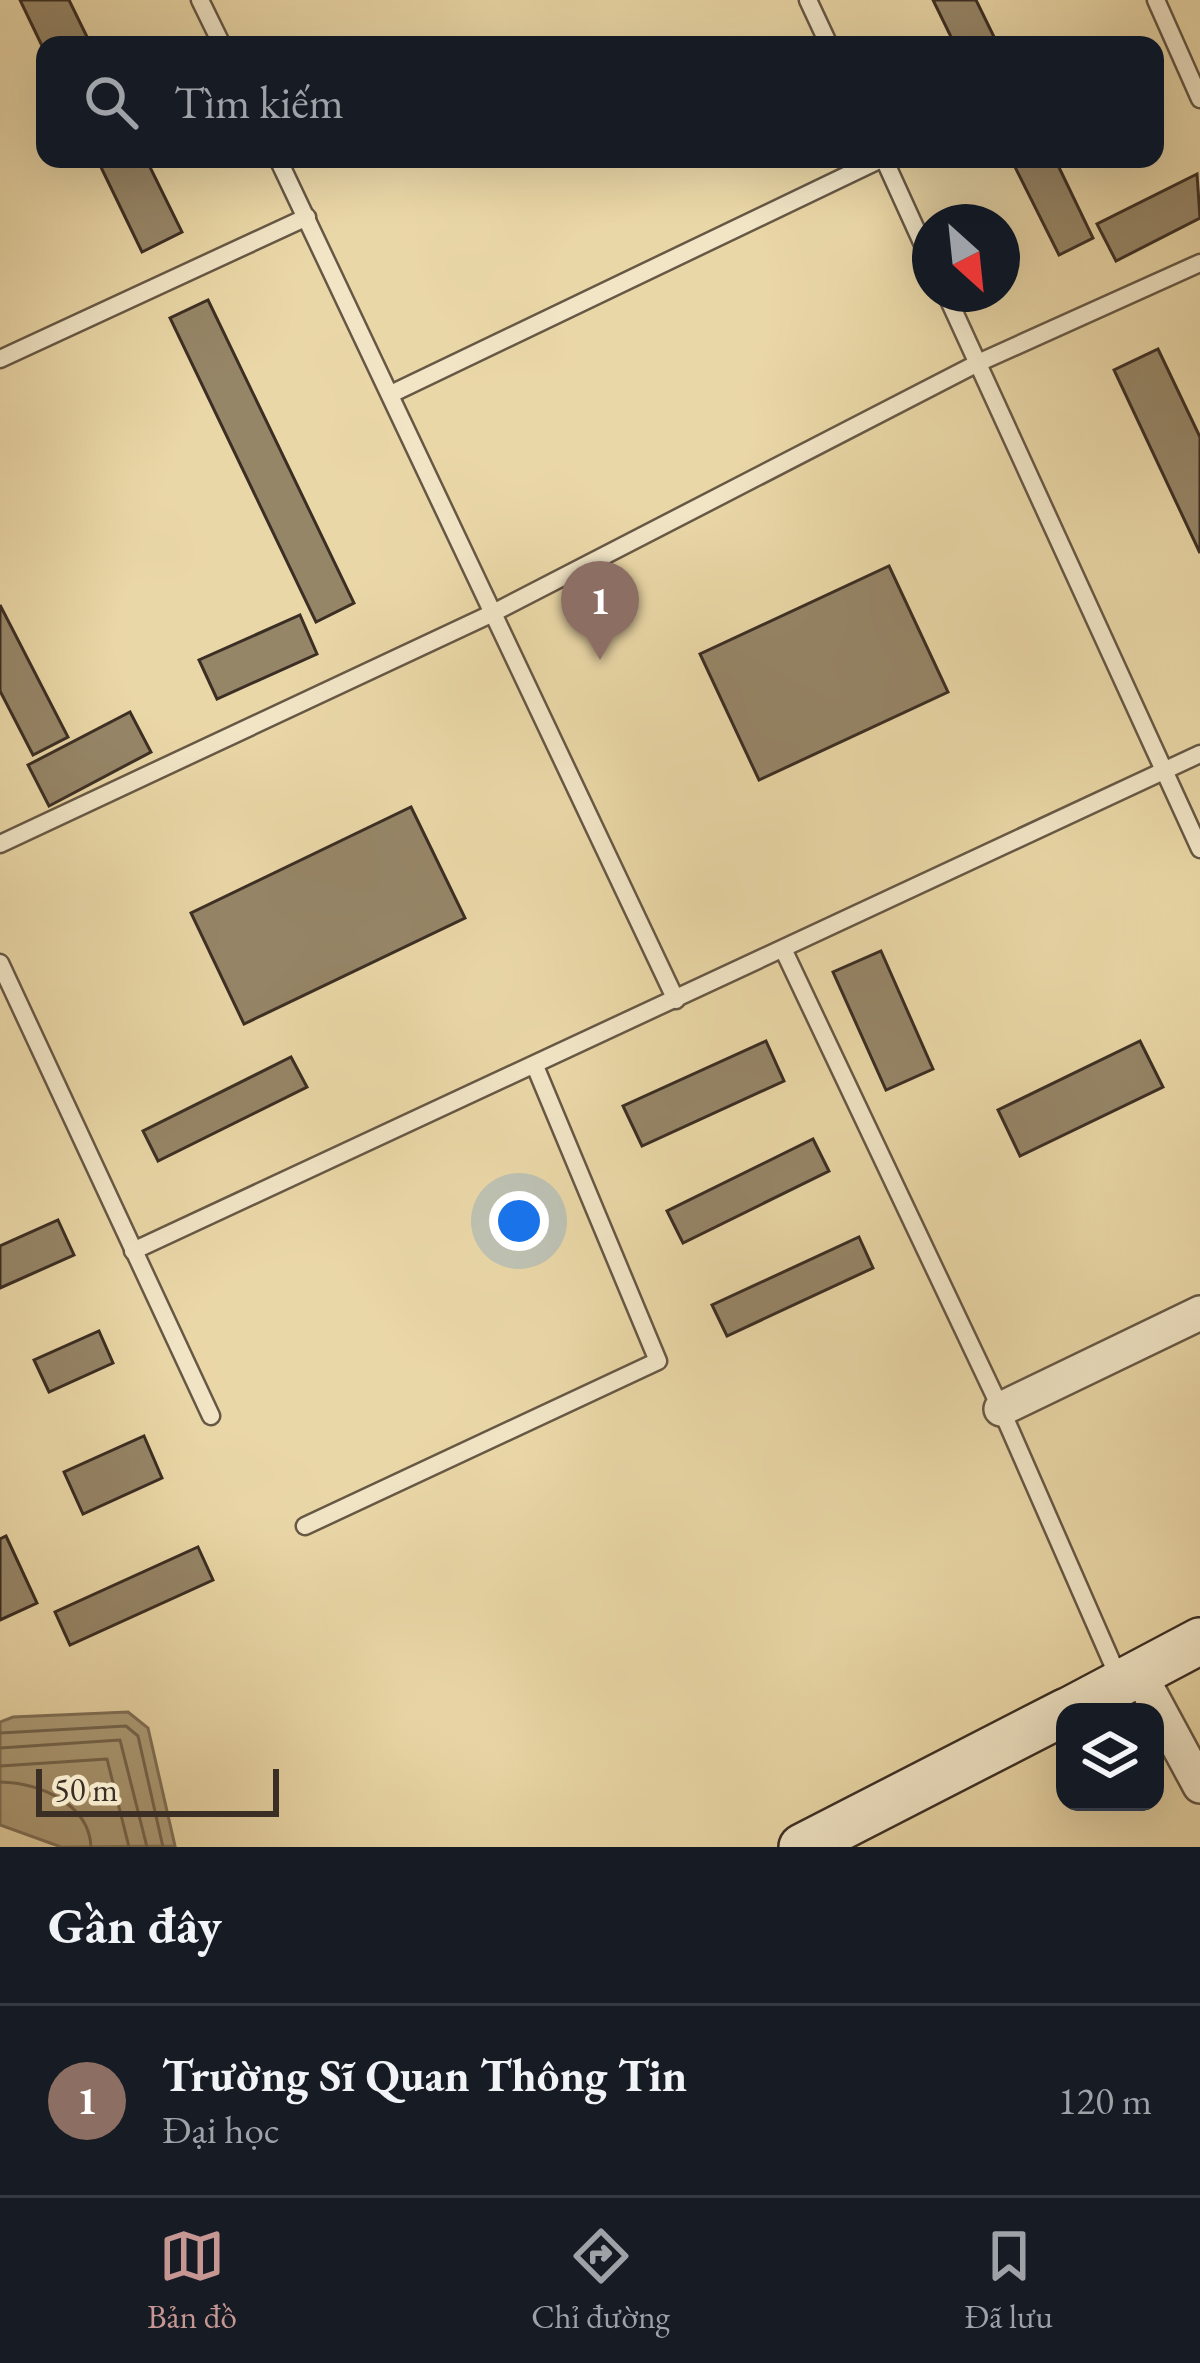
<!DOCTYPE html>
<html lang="vi">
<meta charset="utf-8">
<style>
body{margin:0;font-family:"EB Garamond",serif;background:#242831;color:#f1f3f6}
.controls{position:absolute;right:36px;bottom:36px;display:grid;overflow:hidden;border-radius:24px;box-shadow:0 12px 48px #0002}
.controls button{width:108px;height:108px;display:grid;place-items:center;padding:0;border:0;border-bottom:3px solid #363941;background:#171b24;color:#f1f3f6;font:60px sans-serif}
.compass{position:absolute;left:912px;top:204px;width:108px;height:108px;border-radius:50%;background:#171b24;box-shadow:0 12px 48px #0002;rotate:153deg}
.scale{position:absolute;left:36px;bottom:30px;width:243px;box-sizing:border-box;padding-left:12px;border:6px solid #3b2e24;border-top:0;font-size:33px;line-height:42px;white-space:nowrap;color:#3b2e24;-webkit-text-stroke:9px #f1e5c6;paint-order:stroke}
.you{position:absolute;left:519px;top:1221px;width:42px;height:42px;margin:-30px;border:9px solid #fff;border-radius:50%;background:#1a73e8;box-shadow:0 0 0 18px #1a73e833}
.badge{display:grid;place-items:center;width:78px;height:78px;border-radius:50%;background:#c59692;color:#fff;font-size:39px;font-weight:700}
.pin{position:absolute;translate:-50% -99px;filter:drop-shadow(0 3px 6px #0008)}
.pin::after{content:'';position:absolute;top:63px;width:42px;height:36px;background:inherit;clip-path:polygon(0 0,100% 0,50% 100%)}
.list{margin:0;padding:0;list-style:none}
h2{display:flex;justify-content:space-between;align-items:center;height:156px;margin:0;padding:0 48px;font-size:51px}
h2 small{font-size:39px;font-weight:400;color:#9ea1a6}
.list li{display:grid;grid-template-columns:78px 1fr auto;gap:36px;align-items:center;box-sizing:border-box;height:192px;padding:0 48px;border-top:3px solid #363941}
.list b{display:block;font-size:45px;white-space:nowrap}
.list p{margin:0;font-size:39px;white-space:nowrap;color:#9ea1a6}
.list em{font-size:39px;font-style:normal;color:#9ea1a6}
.icon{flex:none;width:66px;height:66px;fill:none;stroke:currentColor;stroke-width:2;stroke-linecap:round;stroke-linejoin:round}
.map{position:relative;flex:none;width:1200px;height:1847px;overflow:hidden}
.search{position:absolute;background:#171b24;box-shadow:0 12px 48px #0002;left:36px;right:36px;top:36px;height:132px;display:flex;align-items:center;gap:30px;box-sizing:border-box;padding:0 42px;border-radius:24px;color:#9ea1a6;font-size:45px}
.sheet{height:348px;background:#171b24}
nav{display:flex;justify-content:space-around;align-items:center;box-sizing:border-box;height:168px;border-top:3px solid #363941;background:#171b24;font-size:33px;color:#9ea1a6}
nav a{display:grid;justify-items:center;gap:6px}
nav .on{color:#c59692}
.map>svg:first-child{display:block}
.water{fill:#ae9e7a;stroke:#807158;stroke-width:3}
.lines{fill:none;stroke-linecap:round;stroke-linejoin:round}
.shore{stroke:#74664f;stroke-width:3}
.building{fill:#968668;stroke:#3b2e24;stroke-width:3}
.lane-casing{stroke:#675845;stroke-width:21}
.street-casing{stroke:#675845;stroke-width:38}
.secondary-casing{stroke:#3b2e24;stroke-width:50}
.lane{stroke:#f1e5c6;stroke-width:16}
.street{stroke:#f1e5c6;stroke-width:33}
.secondary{stroke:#f1e5c6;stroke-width:45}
</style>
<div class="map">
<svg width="1200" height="1847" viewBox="0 0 1200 1847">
<rect width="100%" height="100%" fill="#ead7a7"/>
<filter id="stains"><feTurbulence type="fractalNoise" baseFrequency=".00167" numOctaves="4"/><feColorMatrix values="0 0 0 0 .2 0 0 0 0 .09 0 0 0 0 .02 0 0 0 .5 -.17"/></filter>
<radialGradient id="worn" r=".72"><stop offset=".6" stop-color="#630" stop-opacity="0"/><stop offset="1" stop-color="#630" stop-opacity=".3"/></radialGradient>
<polygon class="water" points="128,1712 148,1728 175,1846 61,1847 0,1825 0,1722 13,1717"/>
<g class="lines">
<g class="shore">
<polyline points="0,1733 126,1726 138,1736 163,1847"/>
<polyline points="0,1748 120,1740 147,1847"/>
<polyline points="0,1766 107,1759 129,1847"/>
<path d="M0 1782C39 1783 89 1803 91 1847"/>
</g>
</g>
<g class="building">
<polygon points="20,0 69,0 91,45 45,45 45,52"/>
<polygon points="933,0 976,0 998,45 955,45"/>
<polygon points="97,159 146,159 182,232 142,252"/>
<polygon points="1011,159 1055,159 1093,238 1059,255"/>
<polygon points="1197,174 1200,218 1116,261 1097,224"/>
<polygon points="208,300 354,603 316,622 170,318"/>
<polygon points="1158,349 1200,437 1200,553 1114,370"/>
<polygon points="889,566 948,692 759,780 700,654"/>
<polygon points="0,605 68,737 33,755 0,691"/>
<polygon points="300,615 317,654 217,699 199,660"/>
<polygon points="130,712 151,752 49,806 28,765"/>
<polygon points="411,807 465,918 244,1024 191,913"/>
<polygon points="881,951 933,1069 886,1090 833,972"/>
<polygon points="766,1041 784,1081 642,1146 623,1106"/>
<polygon points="1140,1041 1163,1087 1020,1156 998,1110"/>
<polygon points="291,1057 307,1087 158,1161 143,1131"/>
<polygon points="813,1139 829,1171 683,1243 667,1211"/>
<polygon points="58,1220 74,1255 0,1288 0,1246"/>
<polygon points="859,1237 873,1268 727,1336 712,1305"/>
<polygon points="99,1331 113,1363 49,1392 34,1360"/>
<polygon points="144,1436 162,1478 83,1514 64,1472"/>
<polygon points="6,1536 37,1603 0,1620 0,1539"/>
<polygon points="198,1547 213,1580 70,1645 55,1612"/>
</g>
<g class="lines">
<g class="lane-casing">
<g id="lane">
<polyline points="200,0 222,45"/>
<polyline points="808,0 829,45"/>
<polyline points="1156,0 1200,99"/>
<polyline points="278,159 676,1000"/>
<polyline points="884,159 930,260"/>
<polyline points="946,294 1200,849"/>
<polyline points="0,359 307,217"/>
<polyline points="393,393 881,159"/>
<polyline points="0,844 493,613 978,363 1200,263"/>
<polyline points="784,951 1001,1409 1121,1683"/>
<polyline points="0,963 211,1416"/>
<polyline points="133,1251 1200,754"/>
<polyline points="305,1526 658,1361 535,1066"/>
</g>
</g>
<g class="street-casing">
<g id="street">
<polyline points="1001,1409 1200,1313"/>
<polyline points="1139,1673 1200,1786"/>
</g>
</g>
<g class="secondary-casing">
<g id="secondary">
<polyline points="1066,1712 1200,1641"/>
<polyline points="802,1847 1065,1712"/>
</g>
</g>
<use href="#lane" class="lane"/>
<use href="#street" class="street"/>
<use href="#secondary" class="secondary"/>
</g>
<rect width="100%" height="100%" filter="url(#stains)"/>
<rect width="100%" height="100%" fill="url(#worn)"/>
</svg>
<div class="controls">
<button><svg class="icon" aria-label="layers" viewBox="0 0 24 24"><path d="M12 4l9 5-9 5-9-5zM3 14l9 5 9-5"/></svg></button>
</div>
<svg class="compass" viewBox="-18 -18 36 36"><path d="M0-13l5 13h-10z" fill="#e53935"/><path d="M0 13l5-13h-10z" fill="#9ea1a6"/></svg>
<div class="scale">50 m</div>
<div class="you"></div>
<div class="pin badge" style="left:600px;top:660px;background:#8d6e63">1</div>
<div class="search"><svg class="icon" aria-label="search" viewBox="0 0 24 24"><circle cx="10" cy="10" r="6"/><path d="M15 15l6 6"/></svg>Tìm kiếm</div>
</div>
<section class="sheet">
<h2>Gần đây<small></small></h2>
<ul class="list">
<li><span class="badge" style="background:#8d6e63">1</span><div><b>Trường Sĩ Quan Thông Tin</b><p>Đại học</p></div><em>120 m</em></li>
</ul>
</section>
<nav>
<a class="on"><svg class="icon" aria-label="map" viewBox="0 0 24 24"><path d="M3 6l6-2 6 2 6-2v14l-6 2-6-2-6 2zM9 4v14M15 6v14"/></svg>Bản đồ</a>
<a><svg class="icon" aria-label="directions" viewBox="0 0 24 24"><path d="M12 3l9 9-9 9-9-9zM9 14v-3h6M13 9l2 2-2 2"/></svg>Chỉ đường</a>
<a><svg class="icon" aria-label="saved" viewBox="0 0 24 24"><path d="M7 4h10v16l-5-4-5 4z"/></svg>Đã lưu</a>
</nav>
